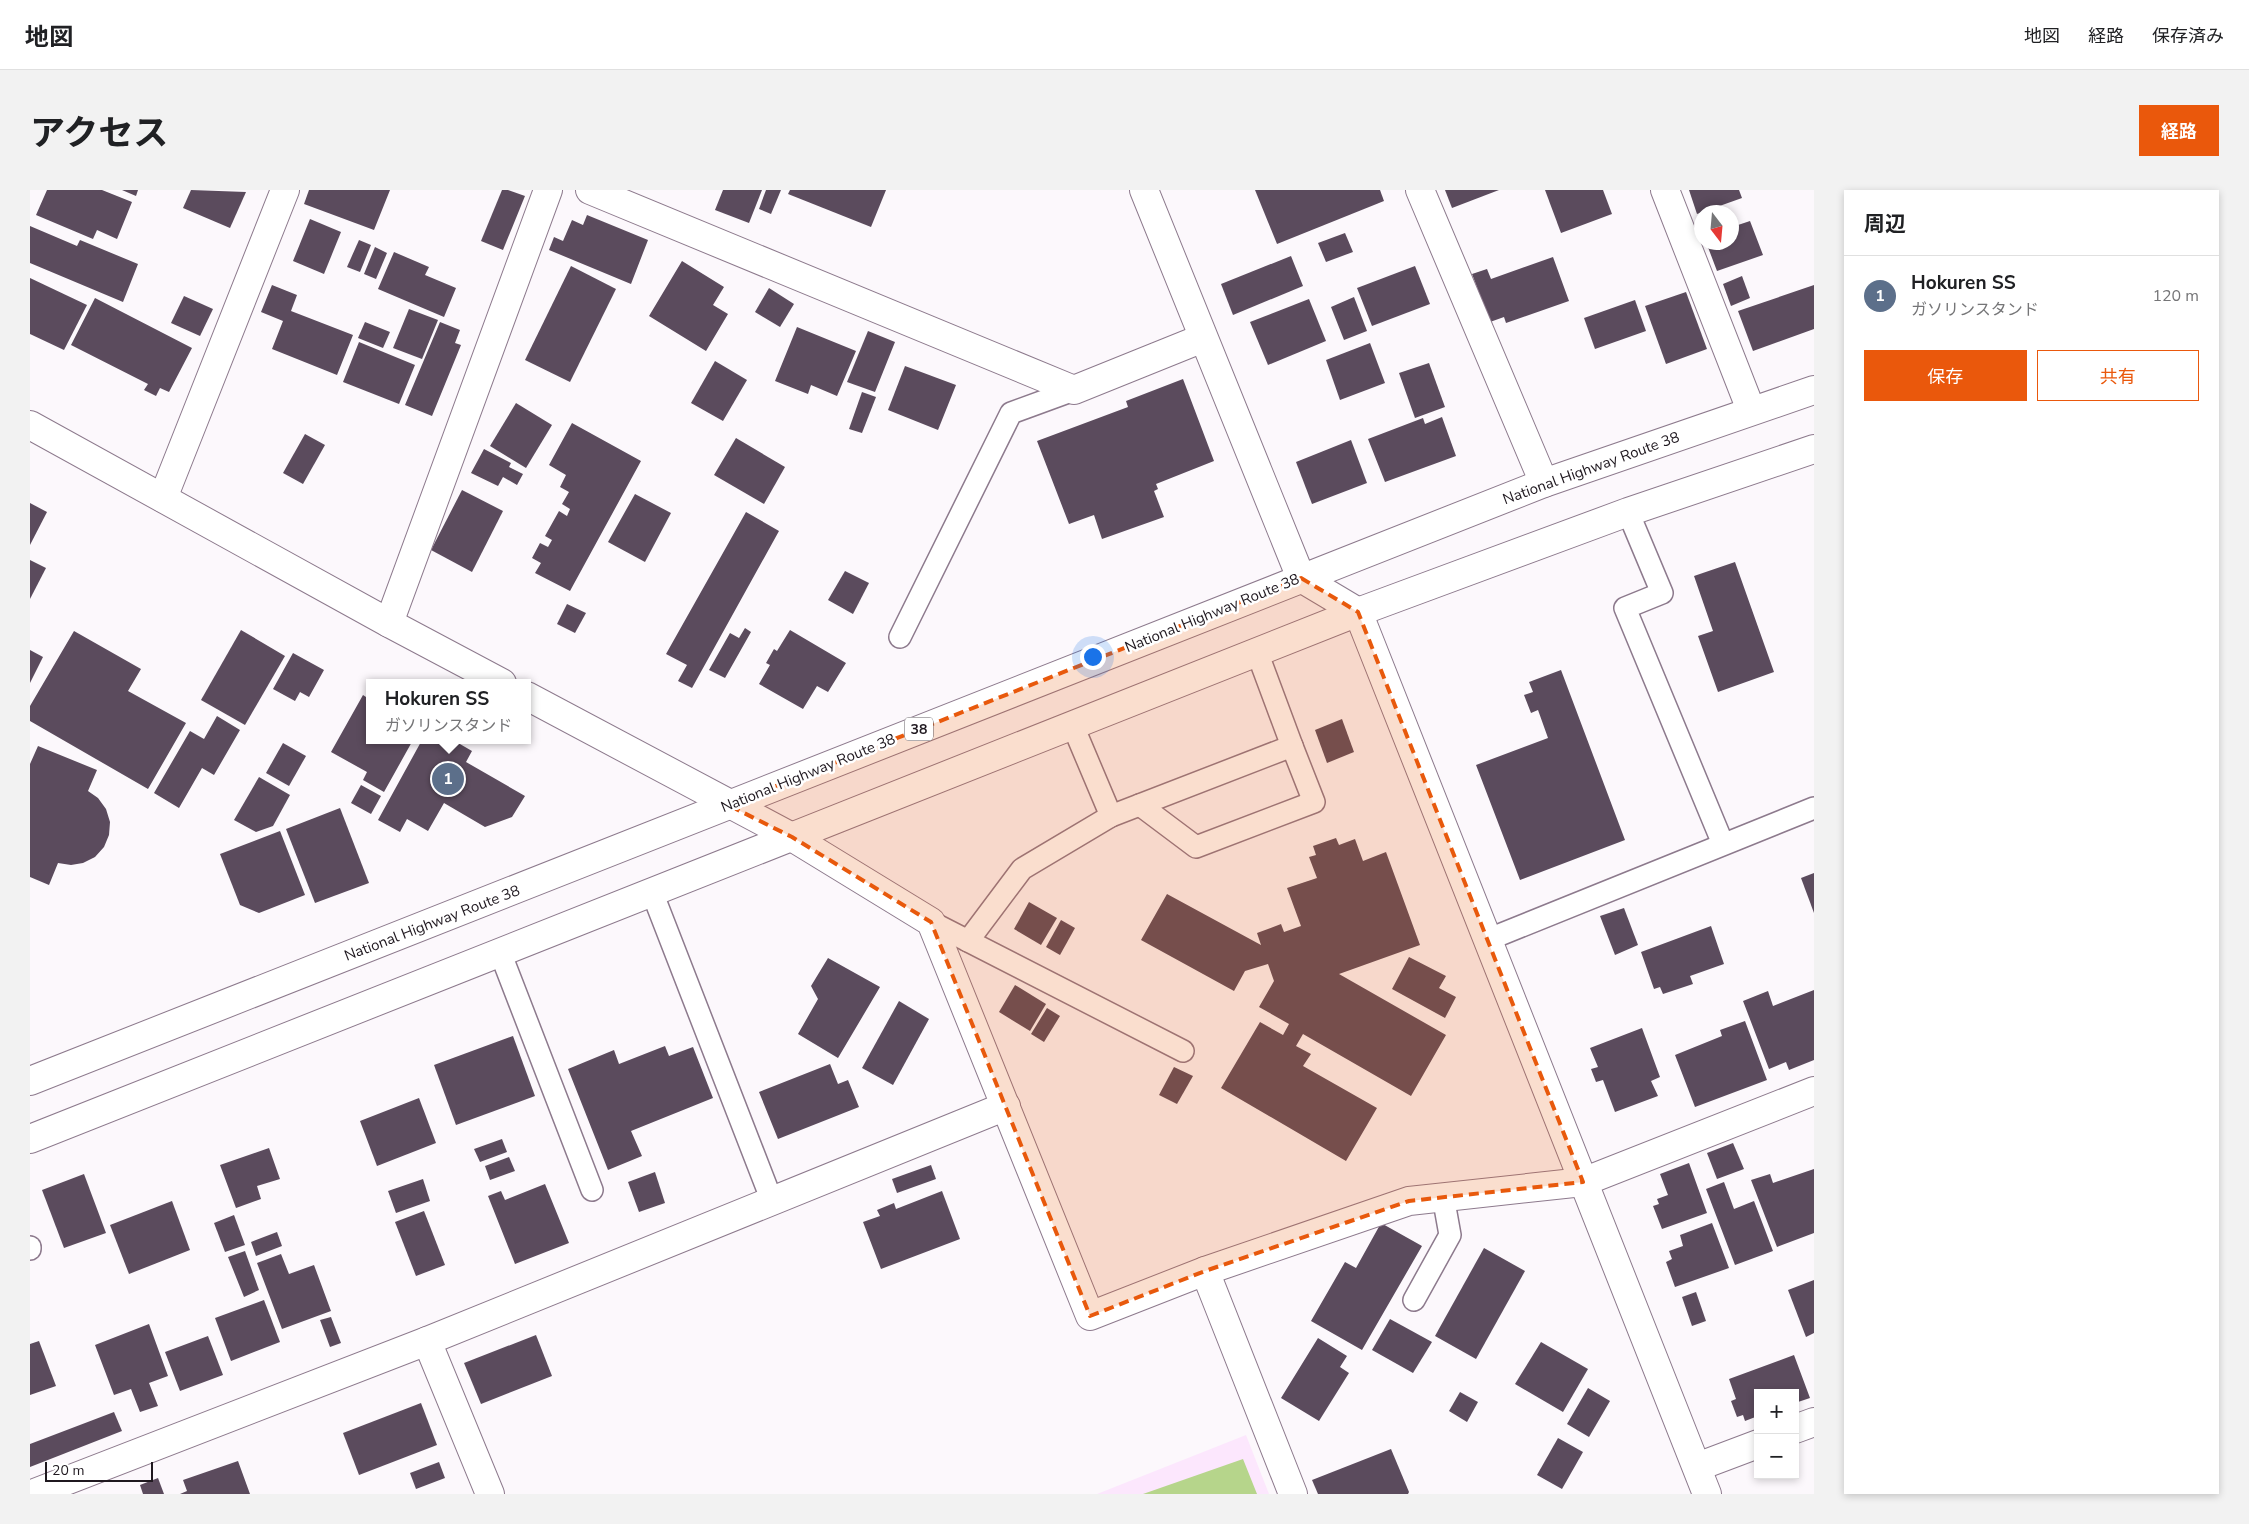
<!DOCTYPE html>
<html lang="ja">
<meta charset="utf-8">
<style>
body{margin:0;font-family:"Nunito Sans","Noto Sans JP",sans-serif;background:#f2f2f2;color:#202124}
.controls{position:absolute;right:15px;bottom:15px;display:grid;overflow:hidden;border-radius:0px;box-shadow:0 2px 8px #0003}
.controls button{width:45px;height:45px;display:grid;place-items:center;padding:0;border:0;border-bottom:1px solid #e0e0e0;background:#fff;color:#202124;font:25px sans-serif}
.compass{position:absolute;left:1664px;top:15px;width:45px;height:45px;border-radius:50%;background:#fff;box-shadow:0 2px 8px #0003;rotate:164deg}
.scale{position:absolute;left:15px;bottom:12px;width:108px;box-sizing:border-box;padding-left:5px;border:2px solid #1f181f;border-top:0;font-size:14px;line-height:18px;white-space:nowrap;color:#1f181f;-webkit-text-stroke:4px #fff;paint-order:stroke}
.you{position:absolute;left:1062px;top:466px;width:18px;height:18px;margin:-12px;border:4px solid #fff;border-radius:50%;background:#1a73e8;box-shadow:0 0 0 8px #1a73e833}
.badge{display:grid;place-items:center;width:32px;height:32px;border-radius:50%;background:#ea580c;color:#fff;font-size:16px;font-weight:700}
.pin{position:absolute;translate:-50% -50%;border:2px solid #fff;box-shadow:0 1px 5px #0006}
.popup{position:absolute;left:336px;top:489px;width:165px;height:65px;box-sizing:border-box;display:grid;place-content:center;border-radius:0px;background:#fff;filter:drop-shadow(0 1px 4px #0005);font-size:16px;white-space:nowrap;color:#757577}
.popup b{font-size:19px;color:#202124}
.popup::after{content:'';position:absolute;left:50%;top:100%;margin-left:-10px;border:10px solid transparent;border-top-color:#fff}
.list{margin:0;padding:0;list-style:none}
h2{display:flex;justify-content:space-between;align-items:center;height:65px;margin:0;padding:0 20px;font-size:21px}
h2 small{font-size:16px;font-weight:400;color:#757577}
.list li{display:grid;grid-template-columns:32px 1fr auto;gap:15px;align-items:center;box-sizing:border-box;height:80px;padding:0 20px;border-top:1px solid #e0e0e0}
.list b{display:block;font-size:19px;white-space:nowrap}
.list p{margin:0;font-size:16px;white-space:nowrap;color:#757577}
.list em{font-size:16px;font-style:normal;color:#757577}
.actions{display:flex;gap:10px;padding:15px 20px}
.actions a{flex:1;padding:11px 0;border:1px solid #ea580c;border-radius:0px;text-align:center;font-size:18px;color:#ea580c}
.actions .main{background:#ea580c;color:#fff}
.map{position:relative;flex:none;width:1784px;height:1304px;overflow:hidden;border-radius:0px}
header{display:flex;align-items:center;gap:30px;box-sizing:border-box;height:70px;padding:0 25px;background:#fff;border-bottom:1px solid #e0e0e0}
header strong{font-size:24px}
nav{display:flex;gap:28px;margin-inline-start:auto;font-size:18px}
.intro{display:flex;align-items:center;justify-content:space-between;box-sizing:border-box;height:120px;padding:0 30px}
h1{margin:0;font-size:35px}
.button{padding:12px 22px;border-radius:0px;background:#ea580c;color:#fff;font-size:18px;font-weight:700}
main{display:flex;gap:30px;padding:0 30px}
aside{flex:1;background:#fff;border-radius:0px;box-shadow:0 2px 8px #0003}
.map>svg:first-child{display:block}
.built{fill:#fce7fd}
.green{fill:#b6d58b}
.building{fill:#5b4b5d}
.lines{fill:none;stroke-linecap:round;stroke-linejoin:round}
.service-casing{stroke:#8d7a8d;stroke-width:24}
.minor-casing{stroke:#8d7a8d;stroke-width:30}
.trunk-casing{stroke:#8d7a8d;stroke-width:30}
.service{stroke:#fff;stroke-width:21}
.minor{stroke:#fff;stroke-width:28}
.trunk{stroke:#fff;stroke-width:28}
.marked{fill:#e8590c;fill-opacity:0.2;stroke:#e8590c;stroke-width:4;stroke-dasharray:10 6;stroke-linejoin:round}
.labels{text-anchor:middle;stroke-width:5;stroke-linejoin:round;paint-order:stroke}
.shield{fill:#fff;stroke:#625d62;stroke-width:1}
.shield-label{font-size:14px;font-weight:bold;fill:#1f181f}
.street-label{font-size:15px;fill:#1f181f;stroke:#fff}
</style>
<header>
<strong>地図</strong>
<nav><a>地図</a><a>経路</a><a>保存済み</a></nav>
</header>
<div class="intro"><h1>アクセス</h1><a class="button">経路</a></div>
<main>
<div class="map">
<svg width="1784" height="1304" viewBox="0 0 1784 1304">
<rect width="100%" height="100%" fill="#fcf8fc"/>
<polygon class="built" points="1216,1245 1239,1304 1067,1304"/>
<polygon class="green" points="1213,1269 1227,1304 1113,1304"/>
<g class="building">
<polygon points="17,0 72,0 102,12 87,49 67,40 63,49 6,25"/>
<polygon points="92,0 108,0 106,6"/>
<polygon points="161,0 216,2 200,38 153,18"/>
<polygon points="279,0 360,0 344,40 274,14"/>
<polygon points="472,0 478,0 495,6 473,60 451,51"/>
<polygon points="693,0 732,0 719,33 685,20"/>
<polygon points="736,0 751,0 741,24 729,19"/>
<polygon points="760,0 856,0 841,37 758,4"/>
<polygon points="1225,0 1350,0 1354,11 1247,54"/>
<polygon points="1415,0 1469,0 1422,18"/>
<polygon points="1515,0 1573,0 1582,24 1531,43"/>
<polygon points="1659,0 1709,0 1712,8 1667,24"/>
<polygon points="557,25 618,50 601,94 519,60 524,47 533,51 542,30 553,35"/>
<polygon points="280,29 311,42 294,84 263,71"/>
<polygon points="1720,31 1733,65 1687,81 1676,52 1702,52 1702,37"/>
<polygon points="0,36 47,56 50,50 108,74 93,112 0,73"/>
<polygon points="1315,43 1323,62 1296,72 1288,53"/>
<polygon points="329,50 341,55 330,82 317,77"/>
<polygon points="345,57 357,63 346,89 334,84"/>
<polygon points="364,62 399,77 395,85 426,98 414,127 348,99"/>
<polygon points="1261,66 1273,96 1203,125 1191,94"/>
<polygon points="1523,67 1539,111 1476,133 1474,127 1460,132 1442,84 1457,79 1461,89"/>
<polygon points="652,71 694,97 683,115 698,124 676,161 619,126"/>
<polygon points="541,76 586,99 540,192 495,170"/>
<polygon points="1385,76 1400,114 1342,136 1327,98"/>
<polygon points="1712,86 1720,108 1701,116 1693,94"/>
<polygon points="0,88 57,115 34,160 0,144"/>
<polygon points="242,95 267,105 261,121 323,145 307,185 242,159 253,131 231,122"/>
<polygon points="1784,95 1784,139 1723,161 1708,121"/>
<polygon points="739,98 764,114 750,137 725,122"/>
<polygon points="1656,102 1677,159 1636,174 1615,116"/>
<polygon points="154,106 183,119 170,146 141,133"/>
<polygon points="1324,107 1337,141 1314,150 1301,117"/>
<polygon points="65,108 162,158 139,202 130,198 126,206 114,200 118,194 41,155"/>
<polygon points="1279,109 1296,151 1238,175 1220,132"/>
<polygon points="1605,110 1616,141 1565,159 1554,128"/>
<polygon points="379,119 408,130 392,169 363,158"/>
<polygon points="335,132 360,142 353,158 328,148"/>
<polygon points="410,132 430,140 425,153 431,155 402,226 375,215"/>
<polygon points="767,137 826,161 807,206 781,195 778,204 745,191"/>
<polygon points="838,141 865,152 845,202 817,192"/>
<polygon points="329,152 385,175 369,214 313,192"/>
<polygon points="1340,153 1355,193 1310,210 1296,170"/>
<polygon points="685,171 717,190 693,231 661,213"/>
<polygon points="1399,173 1415,217 1385,228 1369,183"/>
<polygon points="875,176 926,195 908,240 858,220"/>
<polygon points="1153,189 1184,271 1126,294 1128,299 1124,301 1134,327 1072,349 1064,325 1039,334 1007,251 1098,217 1096,211"/>
<polygon points="832,202 846,207 832,243 819,239"/>
<polygon points="486,213 522,235 496,278 460,256"/>
<polygon points="1412,227 1426,266 1355,292 1338,249 1393,228 1395,234"/>
<polygon points="542,233 611,271 540,401 505,383 511,373 502,368 510,353 518,357 522,350 515,346 529,321 537,326 540,319 532,314 539,302 530,297 536,285 519,275"/>
<polygon points="275,244 295,255 273,294 253,283"/>
<polygon points="706,248 755,277 734,314 684,285"/>
<polygon points="1321,250 1337,293 1282,314 1266,272"/>
<polygon points="454,259 481,273 479,277 493,284 487,295 473,287 468,296 441,283"/>
<polygon points="432,300 473,321 442,382 401,360"/>
<polygon points="605,304 641,323 615,372 578,352"/>
<polygon points="0,313 17,322 0,355"/>
<polygon points="716,322 749,341 662,498 648,491 657,475 636,464"/>
<polygon points="0,370 16,378 0,409"/>
<polygon points="1705,372 1744,482 1688,502 1668,446 1683,441 1664,386"/>
<polygon points="815,381 839,393 823,424 798,410"/>
<polygon points="537,414 556,423 545,443 527,434"/>
<polygon points="715,438 721,442 695,488 679,480 700,443 709,448"/>
<polygon points="211,440 255,466 215,535 171,510"/>
<polygon points="760,440 816,473 798,502 787,496 773,519 729,494 740,475 736,473 744,459 747,461"/>
<polygon points="44,441 111,479 98,501 156,533 118,599 0,531 0,516"/>
<polygon points="0,460 13,467 0,493"/>
<polygon points="263,463 294,480 279,507 270,502 265,511 243,499"/>
<polygon points="1531,480 1595,650 1490,690 1446,575 1518,548 1508,520 1501,523 1494,505 1503,502 1499,492"/>
<polygon points="333,505 339,509 339,550 383,550 354,602 333,590 337,582 301,562"/>
<polygon points="187,526 210,540 184,585 172,578 149,618 124,603 160,541 174,549"/>
<polygon points="1312,529 1324,562 1297,573 1285,540"/>
<polygon points="392,550 423,550 442,561 436,572 495,606 482,627 455,637 414,613 398,641 377,629 370,642 348,630"/>
<polygon points="253,553 276,566 259,596 236,583"/>
<polygon points="8,556 67,580 58,601 68,608 76,619 80,632 79,645 74,657 65,667 53,673 41,675 28,673 19,695 0,687 0,574"/>
<polygon points="229,587 260,605 243,636 226,642 204,630"/>
<polygon points="331,595 351,606 341,624 321,613"/>
<polygon points="310,618 339,693 285,713 256,639"/>
<polygon points="250,641 275,705 229,723 210,715 190,664"/>
<polygon points="1306,648 1309,655 1325,649 1333,671 1356,662 1390,755 1309,784 1416,845 1381,906 1273,844 1266,856 1281,864 1273,876 1347,918 1316,971 1191,898 1230,832 1253,845 1259,834 1229,817 1244,791 1238,774 1215,781 1204,801 1111,750 1137,704 1231,755 1227,743 1251,734 1254,742 1271,736 1257,698 1287,688 1279,667 1286,665 1283,656"/>
<polygon points="1784,683 1784,723 1771,688"/>
<polygon points="999,712 1027,728 1011,755 984,739"/>
<polygon points="1594,718 1608,755 1585,765 1570,726"/>
<polygon points="1031,730 1045,738 1030,765 1016,757"/>
<polygon points="1681,736 1694,774 1660,786 1663,794 1633,804 1630,797 1624,799 1611,762"/>
<polygon points="1379,767 1416,786 1409,798 1426,807 1415,828 1362,799"/>
<polygon points="798,768 850,797 808,868 768,844 788,809 781,796"/>
<polygon points="985,795 1016,814 1000,841 969,822"/>
<polygon points="1784,800 1784,870 1759,880 1756,872 1739,879 1713,811 1738,801 1743,816"/>
<polygon points="869,811 899,829 863,895 832,878"/>
<polygon points="1017,818 1030,826 1014,852 1001,844"/>
<polygon points="1715,831 1737,890 1665,917 1645,865 1692,846 1690,840"/>
<polygon points="1612,838 1630,887 1621,891 1628,906 1585,922 1573,890 1566,892 1561,879 1568,877 1560,858"/>
<polygon points="483,846 505,906 426,935 404,875"/>
<polygon points="635,856 639,866 663,857 683,908 601,941 612,966 578,980 538,879 584,860 589,874"/>
<polygon points="800,874 808,894 818,890 829,917 748,949 729,902"/>
<polygon points="1144,877 1163,886 1147,914 1129,905"/>
<polygon points="389,908 406,953 347,976 330,931"/>
<polygon points="472,949 477,962 450,972 444,959"/>
<polygon points="1703,953 1714,979 1687,989 1677,963"/>
<polygon points="239,958 250,989 227,996 231,1009 206,1018 190,975"/>
<polygon points="479,967 485,981 460,990 455,976"/>
<polygon points="1659,973 1677,1023 1632,1039 1623,1016 1629,1014 1627,1009 1638,1005 1630,984"/>
<polygon points="901,975 906,989 867,1003 862,989"/>
<polygon points="1784,979 1784,1043 1747,1057 1721,990 1740,984 1743,993"/>
<polygon points="625,982 635,1013 609,1022 598,992"/>
<polygon points="54,984 76,1043 34,1058 12,1000"/>
<polygon points="393,989 400,1011 366,1023 358,1001"/>
<polygon points="1694,992 1704,1019 1724,1011 1743,1061 1705,1075 1676,999"/>
<polygon points="515,994 539,1053 485,1074 458,1006 471,1001 475,1010"/>
<polygon points="912,1001 930,1049 851,1079 833,1032 850,1026 847,1020 864,1013 866,1019"/>
<polygon points="142,1011 160,1060 99,1084 80,1035"/>
<polygon points="394,1021 415,1075 386,1086 365,1032"/>
<polygon points="204,1025 215,1055 195,1062 184,1033"/>
<polygon points="1351,1033 1392,1056 1332,1160 1281,1131 1315,1072 1326,1078"/>
<polygon points="1682,1033 1699,1078 1645,1097 1636,1072 1642,1069 1639,1061 1653,1056 1650,1045"/>
<polygon points="247,1042 252,1056 226,1066 221,1052"/>
<polygon points="1454,1058 1495,1081 1446,1169 1405,1146"/>
<polygon points="215,1061 229,1100 214,1107 198,1067"/>
<polygon points="251,1064 259,1084 284,1075 301,1121 252,1139 227,1073"/>
<polygon points="1784,1090 1784,1143 1776,1147 1758,1100"/>
<polygon points="1666,1102 1676,1131 1662,1136 1652,1107"/>
<polygon points="234,1110 250,1152 201,1171 185,1128"/>
<polygon points="301,1127 311,1153 300,1157 290,1130"/>
<polygon points="1360,1129 1402,1152 1383,1183 1342,1160"/>
<polygon points="119,1134 138,1186 119,1193 128,1216 110,1222 101,1199 84,1205 65,1155"/>
<polygon points="506,1145 522,1186 451,1214 434,1173"/>
<polygon points="178,1146 193,1185 150,1201 135,1162"/>
<polygon points="1288,1148 1317,1166 1310,1177 1319,1183 1289,1231 1251,1208"/>
<polygon points="9,1151 26,1196 0,1205 0,1154"/>
<polygon points="1511,1152 1558,1179 1533,1222 1485,1194"/>
<polygon points="1764,1165 1780,1208 1765,1213 1765,1203 1728,1203 1728,1226 1715,1231 1713,1225 1707,1227 1701,1211 1706,1209 1699,1189"/>
<polygon points="1558,1198 1580,1211 1559,1247 1537,1234"/>
<polygon points="1430,1202 1448,1212 1437,1232 1419,1221"/>
<polygon points="391,1213 407,1255 329,1285 313,1243"/>
<polygon points="84,1222 92,1241 0,1277 0,1254"/>
<polygon points="1528,1248 1553,1262 1532,1299 1507,1285"/>
<polygon points="1361,1259 1379,1302 1378,1304 1288,1304 1282,1290"/>
<polygon points="208,1271 220,1304 150,1304 157,1301 153,1290"/>
<polygon points="409,1272 415,1288 386,1299 380,1283"/>
<polygon points="128,1288 134,1304 113,1304 110,1295"/>
</g>
<g class="lines">
<g class="service-casing">
<g id="service">
<polyline points="1598,322 1632,403 1595,418 1693,654"/>
<polyline points="870,447 981,223 1044,200"/>
<polyline points="1043,536 1081,626"/>
<polyline points="1110,615 1166,657 1284,612 1262,556"/>
<polyline points="622,702 742,1011"/>
<polyline points="901,732 1153,861"/>
<polyline points="1457,750 1784,618"/>
<polyline points="938,751 992,679 1081,626 1262,556 1227,462"/>
<polyline points="470,762 562,1000"/>
<polyline points="0,1057 0,1059"/>
<polyline points="1384,1110 1420,1045 1413,1006"/>
</g>
</g>
<g class="minor-casing">
<g id="minor">
<polyline points="560,0 1044,200 1173,148"/>
<polyline points="1114,0 1271,388 1328,422 1677,1304"/>
<polyline points="1390,0 1514,293"/>
<polyline points="1635,0 1721,220"/>
<polyline points="0,235 359,433 472,493"/>
<polyline points="133,308 255,0"/>
<polyline points="359,433 518,0"/>
<polyline points="497,506 762,647 901,732 1060,1126 1175,1081 1379,1011 1553,992 1784,901"/>
<polyline points="1175,1081 1263,1304"/>
<polyline points="397,1151 460,1304"/>
<polyline points="1765,1239 1784,1232"/>
<polyline points="1667,1277 1728,1254"/>
<polyline points="2,1304 397,1151 976,916"/>
</g>
</g>
<g class="trunk-casing">
<g id="trunk">
<polyline points="0,891 1514,293 1784,200"/>
<polyline points="0,949 1328,422 1598,322 1784,259"/>
</g>
</g>
<use href="#service" class="service"/>
<use href="#minor" class="minor"/>
<use href="#trunk" class="trunk"/>
</g>
<path class="marked" d="M1271 388 1328 422 1553 992 1379 1011 1175 1081 1060 1126 901 732 762 647 698 615Z"/>
<g class="labels">
<rect class="shield" x="875" y="527.5" width="28" height="23" rx="4"/>
<g class="shield-label">
<text x="889" y="544">38</text>
</g>
<g class="street-label">
<text transform="translate(1561 278) rotate(-20)" y="5">National Highway Route 38</text>
<text transform="translate(1182 423) rotate(-22)" y="5">National Highway Route 38</text>
<text transform="translate(778 583) rotate(-22)" y="5">National Highway Route 38</text>
<text transform="translate(402 733) rotate(-21)" y="5">National Highway Route 38</text>
</g>
</g>
</svg>
<div class="controls">
<button>+</button>
<button>−</button>
</div>
<svg class="compass" viewBox="-18 -18 36 36"><path d="M0-13l5 13h-10z" fill="#e53935"/><path d="M0 13l5-13h-10z" fill="#757577"/></svg>
<div class="scale">20 m</div>
<div class="you"></div>
<div class="pin badge" style="left:418px;top:589px;background:#5c6f8a">1</div>
<div class="popup"><b>Hokuren SS</b>ガソリンスタンド</div>
</div>
<aside>
<h2>周辺<small></small></h2>
<ul class="list">
<li><span class="badge" style="background:#5c6f8a">1</span><div><b>Hokuren SS</b><p>ガソリンスタンド</p></div><em>120 m</em></li>
</ul>
<div class="actions"><a class="main">保存</a><a>共有</a></div>
</aside>
</main>
